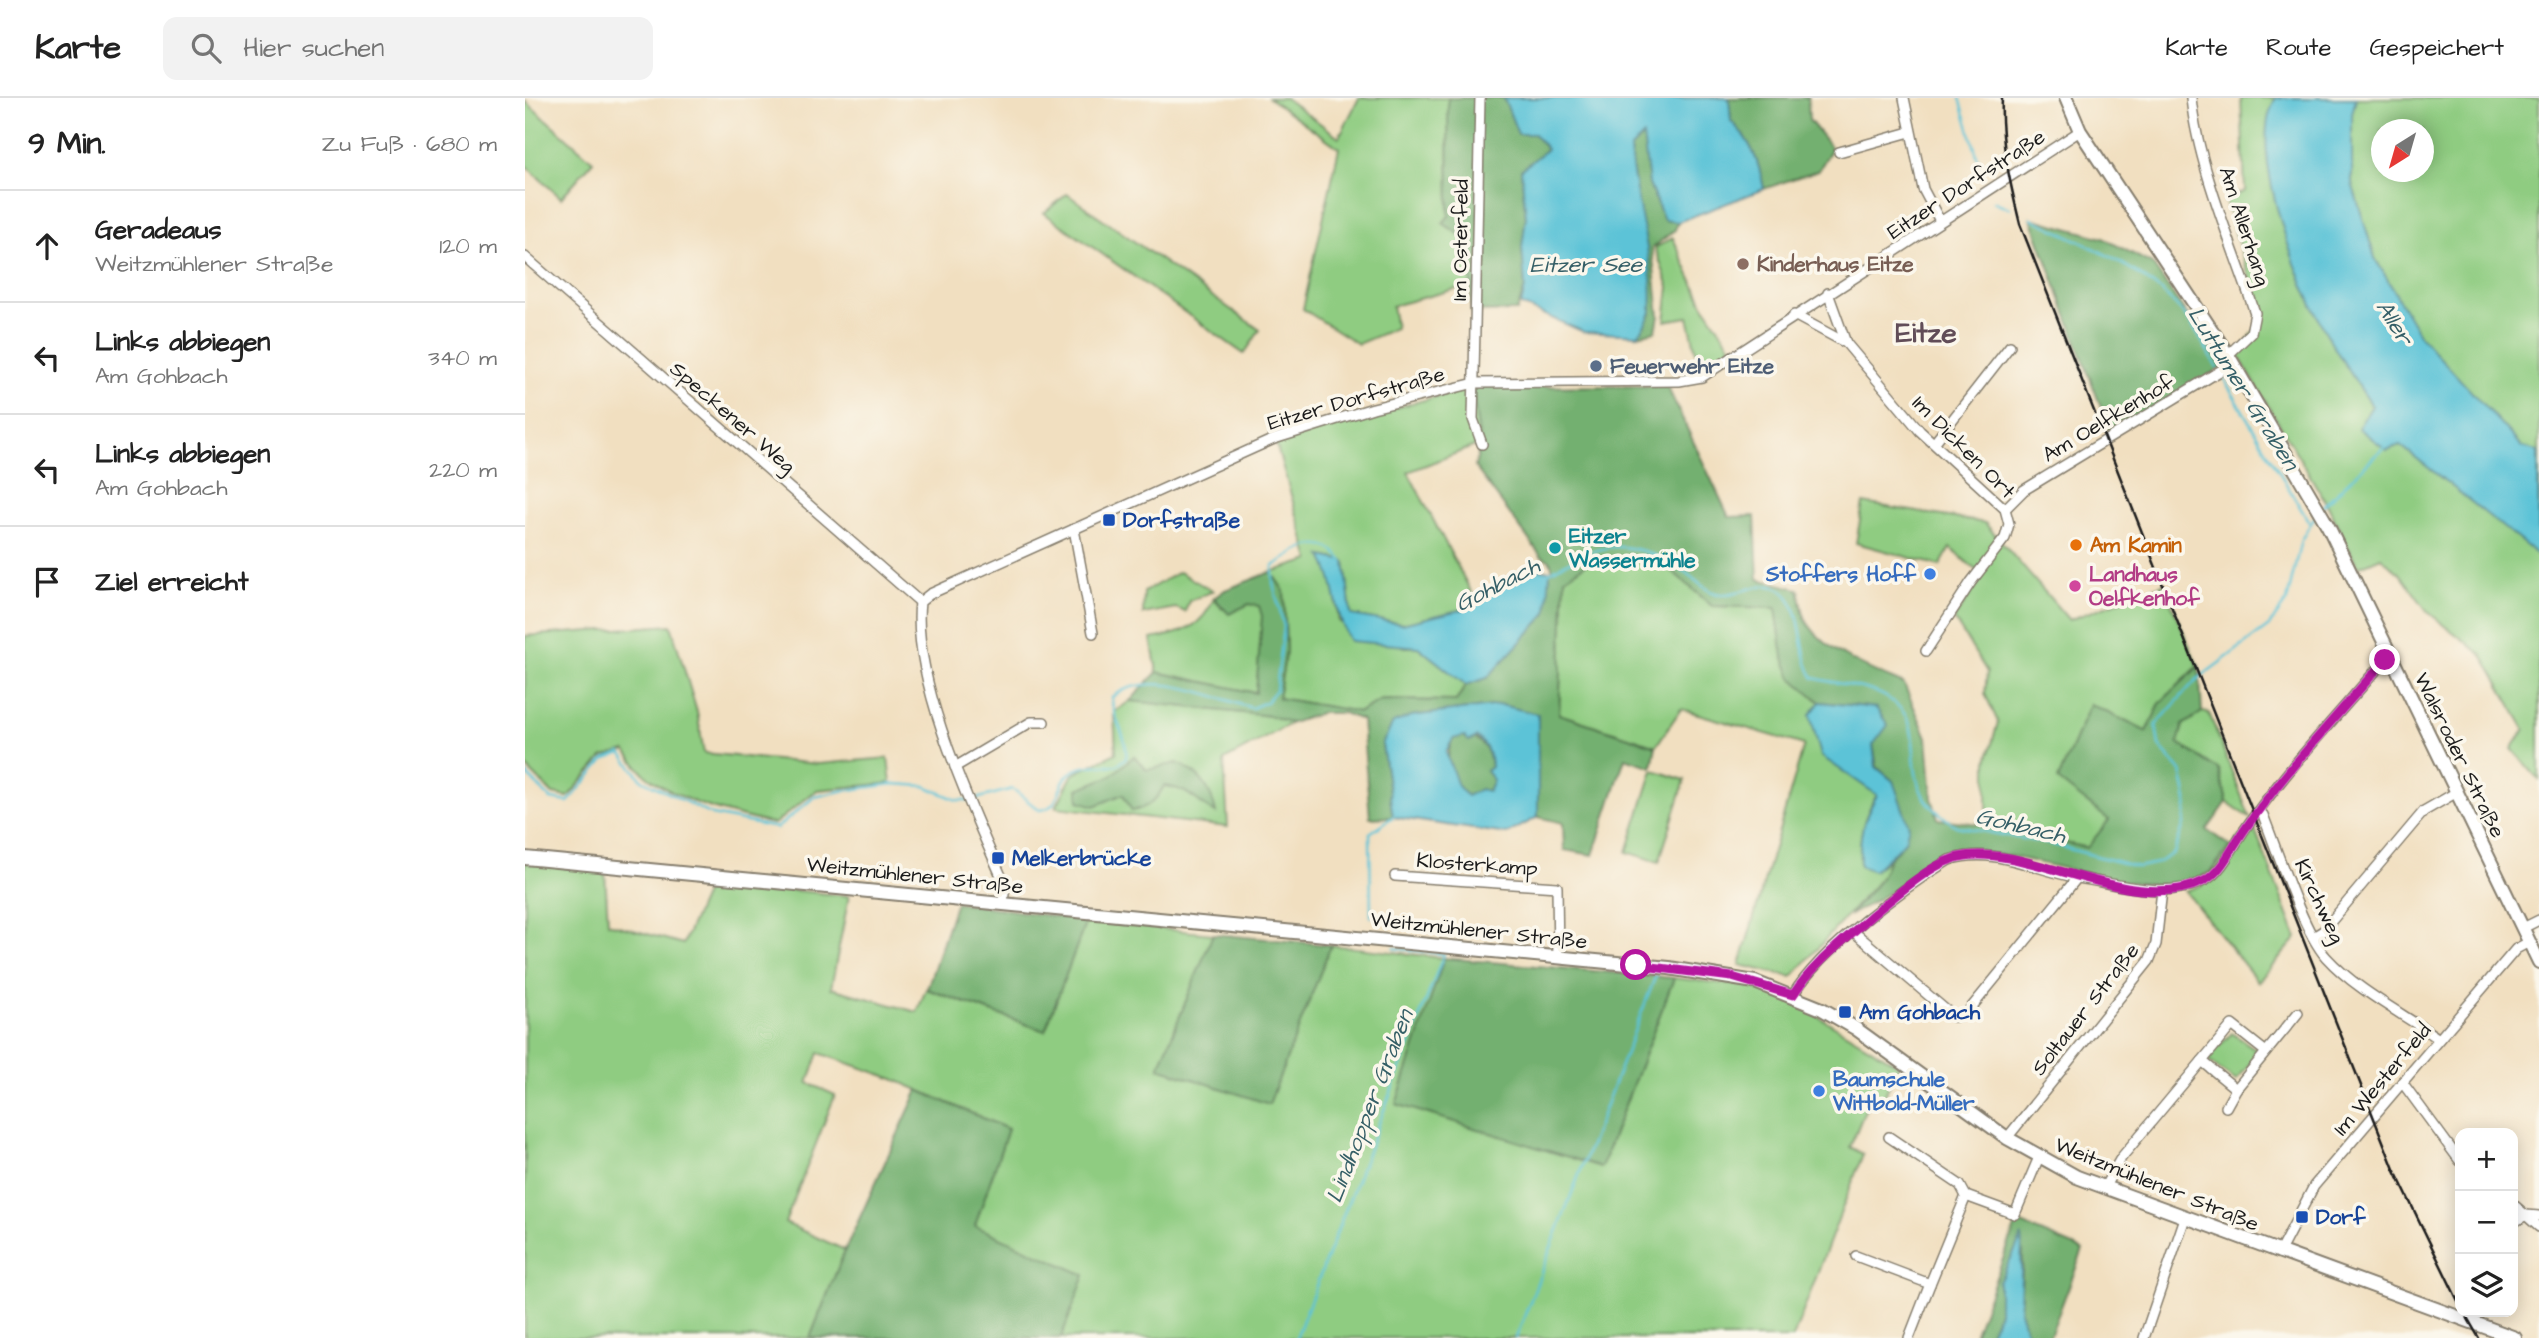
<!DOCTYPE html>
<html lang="de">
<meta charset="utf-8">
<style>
body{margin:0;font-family:"Architects Daughter",sans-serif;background:#f2f2f2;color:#222}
.controls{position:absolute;right:21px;bottom:21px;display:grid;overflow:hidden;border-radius:14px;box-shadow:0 4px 18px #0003}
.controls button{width:63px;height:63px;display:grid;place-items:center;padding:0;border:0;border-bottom:2px solid #e0e0e0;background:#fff;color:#222;font:35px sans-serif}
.compass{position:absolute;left:1846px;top:21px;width:63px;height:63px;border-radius:50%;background:#fff;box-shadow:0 4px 18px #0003;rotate:217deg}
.stop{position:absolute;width:21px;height:21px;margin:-16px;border:5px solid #b5179e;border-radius:50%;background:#fff}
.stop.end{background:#b5179e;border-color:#fff;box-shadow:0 2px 7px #0008}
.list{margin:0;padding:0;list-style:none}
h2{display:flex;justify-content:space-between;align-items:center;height:91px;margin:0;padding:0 28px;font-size:30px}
h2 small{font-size:23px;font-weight:400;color:#767676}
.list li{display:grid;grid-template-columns:46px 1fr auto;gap:21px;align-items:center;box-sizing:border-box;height:112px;padding:0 28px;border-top:2px solid #e0e0e0}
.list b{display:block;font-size:26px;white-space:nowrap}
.list p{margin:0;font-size:23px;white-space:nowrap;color:#767676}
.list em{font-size:23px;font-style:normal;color:#767676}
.icon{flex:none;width:38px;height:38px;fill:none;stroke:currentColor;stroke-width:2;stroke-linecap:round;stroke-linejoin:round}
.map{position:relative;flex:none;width:2014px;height:1240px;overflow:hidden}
header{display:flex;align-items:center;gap:42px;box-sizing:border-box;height:98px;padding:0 35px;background:#fff;border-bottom:2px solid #e0e0e0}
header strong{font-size:33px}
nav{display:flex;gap:38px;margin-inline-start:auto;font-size:24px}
.search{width:490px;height:63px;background:#f2f2f2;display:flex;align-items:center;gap:18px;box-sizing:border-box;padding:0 24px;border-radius:14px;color:#767676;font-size:26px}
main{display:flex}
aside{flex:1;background:#fff}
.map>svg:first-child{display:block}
.green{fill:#8fcc81;stroke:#56744e;stroke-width:2;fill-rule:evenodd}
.forest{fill:#73b06f;stroke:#486646;stroke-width:2}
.water{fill:#5bc3d7;stroke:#3c707a;stroke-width:2;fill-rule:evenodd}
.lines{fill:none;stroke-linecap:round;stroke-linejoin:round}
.stream{stroke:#5bc3d7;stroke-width:2.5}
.street-casing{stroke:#867e6e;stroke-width:12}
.secondary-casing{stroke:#867e6e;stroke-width:16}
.street{stroke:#fff;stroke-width:9}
.secondary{stroke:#fff;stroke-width:12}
.rail{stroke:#1c1c1c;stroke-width:2.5}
.route{stroke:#b5179e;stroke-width:9}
.education-dot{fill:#8d6e63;stroke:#fbf7ec;stroke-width:2.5}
.service-dot{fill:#5c6f8a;stroke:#fbf7ec;stroke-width:2.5}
.transit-dot{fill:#1a4fb4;stroke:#fbf7ec;stroke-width:2.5}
.food-dot{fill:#e8710a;stroke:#fbf7ec;stroke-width:2.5}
.culture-dot{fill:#0f9aa8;stroke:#fbf7ec;stroke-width:2.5}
.shop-dot{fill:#3f7fe0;stroke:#fbf7ec;stroke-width:2.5}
.hotel-dot{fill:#d1479c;stroke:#fbf7ec;stroke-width:2.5}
.labels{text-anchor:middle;stroke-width:7;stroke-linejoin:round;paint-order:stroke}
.street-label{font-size:21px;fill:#1c1c1c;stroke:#fbf7ec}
.education-label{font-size:21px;font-weight:bold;fill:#785e54;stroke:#fbf7ec;text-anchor:start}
.service-label{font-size:21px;font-weight:bold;fill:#4e5e75;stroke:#fbf7ec;text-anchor:start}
.transit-label{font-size:21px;font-weight:bold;fill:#164399;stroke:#fbf7ec;text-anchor:start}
.culture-label{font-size:21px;font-weight:bold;fill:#0d838f;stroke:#fbf7ec;text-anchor:start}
.food-label{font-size:21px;font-weight:bold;fill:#c56008;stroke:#fbf7ec;text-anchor:start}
.shop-label{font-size:21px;font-weight:bold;fill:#366cbe;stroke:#fbf7ec;text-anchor:end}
.hotel-label{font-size:21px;font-weight:bold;fill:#b23c85;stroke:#fbf7ec;text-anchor:start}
.water-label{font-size:23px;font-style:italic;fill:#355f67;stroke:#fbf7ec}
.district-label{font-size:28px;font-weight:bold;fill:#614d58;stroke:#fbf7ec}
</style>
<header>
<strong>Karte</strong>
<div class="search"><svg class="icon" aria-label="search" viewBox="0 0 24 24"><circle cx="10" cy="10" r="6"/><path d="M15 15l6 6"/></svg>Hier suchen</div>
<nav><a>Karte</a><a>Route</a><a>Gespeichert</a></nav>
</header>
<main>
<aside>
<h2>9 Min.<small>Zu Fuß · 680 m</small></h2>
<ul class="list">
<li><svg class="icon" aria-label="ahead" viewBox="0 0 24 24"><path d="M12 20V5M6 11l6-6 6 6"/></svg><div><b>Geradeaus</b><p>Weitzmühlener Straße</p></div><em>120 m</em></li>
<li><svg class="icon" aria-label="left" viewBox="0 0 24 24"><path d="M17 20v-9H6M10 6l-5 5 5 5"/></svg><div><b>Links abbiegen</b><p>Am Gohbach</p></div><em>340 m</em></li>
<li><svg class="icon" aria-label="left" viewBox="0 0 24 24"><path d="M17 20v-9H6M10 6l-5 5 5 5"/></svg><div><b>Links abbiegen</b><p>Am Gohbach</p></div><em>220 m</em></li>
<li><svg class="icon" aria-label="arrive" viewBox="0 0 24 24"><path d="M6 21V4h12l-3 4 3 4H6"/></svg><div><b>Ziel erreicht</b></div></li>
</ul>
</aside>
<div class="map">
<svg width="2014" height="1240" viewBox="0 0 2014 1240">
<rect width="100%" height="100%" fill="#fbf7ec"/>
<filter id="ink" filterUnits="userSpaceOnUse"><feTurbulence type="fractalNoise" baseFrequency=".0143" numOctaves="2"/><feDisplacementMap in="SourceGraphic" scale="14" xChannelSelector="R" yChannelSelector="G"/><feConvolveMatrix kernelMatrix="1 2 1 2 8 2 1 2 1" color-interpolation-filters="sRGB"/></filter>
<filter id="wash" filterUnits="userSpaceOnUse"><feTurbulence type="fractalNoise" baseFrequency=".00686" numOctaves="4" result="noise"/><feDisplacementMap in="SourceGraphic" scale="28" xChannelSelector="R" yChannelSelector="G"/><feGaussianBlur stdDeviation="1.57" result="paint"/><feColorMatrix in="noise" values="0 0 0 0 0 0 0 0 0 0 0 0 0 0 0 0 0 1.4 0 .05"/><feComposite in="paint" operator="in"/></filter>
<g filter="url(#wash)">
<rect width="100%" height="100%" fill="#f1dfc0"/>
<g class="green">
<polygon points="744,0 760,0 814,39 834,0 923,0 924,118 918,125 947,145 946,187 867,208 871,230 833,246 778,211 814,50"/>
<path d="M1716 0H2014V682L1987 651 2000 631 1957 557 1903 514 1876 477 1856 459 1833 469 1803 408 1713 257 1737 221 1700 102 1720 93ZM1856 32H1898V74H1856Z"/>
<polygon points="0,3 68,63 36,100 0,67"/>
<polygon points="542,96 735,232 719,256 519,115"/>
<polygon points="1148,140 1178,206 1207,250 1181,268 1171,254 1163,219 1140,223 1144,189 1130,150"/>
<polygon points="947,289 955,346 883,374 951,503 939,511 877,526 826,517 820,463 798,458 807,475 814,524 880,549 893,549 941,587 931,603 856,602 834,614 753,600 761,553 759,493 746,474 785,462 751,346 818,324"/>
<polygon points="1338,405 1460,425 1544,522 1638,486 1673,568 1635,605 1622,634 1565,606 1584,722 1562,750 1462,727 1462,663 1473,624 1460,596 1462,574 1429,521 1458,478 1425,450 1415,468 1331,445"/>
<path d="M1072 459H1131L1187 508 1251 510C1259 561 1254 569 1295 604L1285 617 1339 686 1352 697C1337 720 1334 740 1335 767L1349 772 1364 761 1356 780 1267 879 1215 867 1279 647 1156 611 1131 648 1034 616 1040 480Z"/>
<polygon points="654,474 688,493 664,503 660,514 651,510 618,516 619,494"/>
<path d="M689 500 697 511 724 506 734 507 738 518 731 595 632 574 626 541C656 536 677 530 689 500Z"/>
<path d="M146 527 172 614 179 655 293 666 363 660 366 685 292 692 249 726C208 717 156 705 122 678 114 672 107 661 101 653L78 659 43 699 28 696 0 668V538Z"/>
<polygon points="605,603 746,618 767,625 699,662 703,729 531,709 548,676 591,655 589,614"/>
<polygon points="1677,614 1684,615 1725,720 1702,704 1694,672 1653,645 1658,627"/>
<polygon points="1128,672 1160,682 1134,764 1102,754"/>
<polygon points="1727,724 1772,840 1733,884 1660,793 1677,787"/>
<polygon points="0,764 80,774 83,825 158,846 185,784 324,798 306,890 392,914 401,891 520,933 561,823 688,836 634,970 744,1005 806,847 919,860 872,1006 1076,1069 1149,880 1229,889 1261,899 1374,967 1359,999 1347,995 1325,1049 1338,1056 1268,1240 536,1240 559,1177 449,1128 483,1031 366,980 294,955 283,985 310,997 260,1125 320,1152 285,1240 0,1240"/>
<polygon points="1707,935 1735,954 1711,983 1684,964 1685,957"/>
</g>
<g class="forest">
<polygon points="923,0 979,0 993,36 1009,36 1022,51 996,72 1001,119 997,149 1000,189 992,213 946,214 947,145 918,125 924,118"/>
<path d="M1204 0H1283L1284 22 1307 50 1294 72 1239 91C1234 63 1226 43 1206 23Z"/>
<polygon points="1119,37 1124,86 1139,122 1153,124 1150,132 1127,150 1134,218 1131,233 1113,237 1126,216 1105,51"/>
<polygon points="1506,120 1578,140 1627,166 1698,269 1585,334"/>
<path d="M1142 288 1204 419 1230 418 1233 481 1274 491C1276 501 1277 515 1282 524 1302 556 1347 572 1379 586L1402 639 1407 700 1413 721 1462 727 1562 750 1584 722 1533 682 1565 606 1622 634 1635 605 1674 568 1677 614 1658 627 1653 645 1694 672 1702 704 1682 732 1705 748 1685 774 1657 789 1600 784 1480 757 1432 753 1413 759 1367 793 1324 818 1356 780 1364 761 1380 743 1368 683 1352 669 1348 647 1351 610 1295 604 1267 580 1258 558 1251 510 1187 508 1131 459H1072L1040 480 1034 616 1131 648 1127 669 1100 660 1068 757 1039 752 1038 725 1013 719V616L976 607 886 618 857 646 868 719 845 720 837 622 818 615H796L767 625 746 618 605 603 632 574 731 595 737 518 734 508 724 506 704 516 689 500 700 492 746 474 759 493 761 553 753 600 834 614 856 602 931 603 941 587 962 580 1022 515 1025 473H1028L1025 463 1016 458 950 369 955 346 947 289Z"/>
<path d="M939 637C957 640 965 651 966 669L961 673 968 682 963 694 941 698C926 681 917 662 928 641Z"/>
<path d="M609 658 622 672 652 665C675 675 686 690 691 715 668 703 668 692 639 688 631 703 624 709 607 713L598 696 570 708 554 703 553 691 586 678Z"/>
<polygon points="431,804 561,823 520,933 402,891"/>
<polygon points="688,836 806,847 744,1006 634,970"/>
<polygon points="919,860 1149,880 1076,1069 871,1006"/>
<polygon points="393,992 483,1031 450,1128 560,1177 536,1240 285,1240 320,1152"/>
<polygon points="1492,1124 1558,1152 1524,1240 1503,1240 1495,1213 1498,1155 1474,1184 1474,1214 1463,1240 1448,1240"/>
</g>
<g class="water">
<path d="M979 0H1204L1206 23C1226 43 1234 63 1239 91L1153 124 1139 122 1124 86 1118 38 1105 51C1109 103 1131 162 1126 213 1125 221 1117 230 1113 237L1059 234 996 207 1000 189 997 149 1001 119 996 72 1022 51 1009 36H993Z"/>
<path d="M1751 0H1831L1827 16V85L1850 160 1895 238 1997 349 2013 353 2014 458 1875 347 1862 352 1833 330 1847 308C1833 286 1817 264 1804 240 1776 192 1719 50 1751 0Z"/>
<path d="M797 458 820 463 826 517 877 526 939 511 979 482 1009 470 1025 473 1022 515 962 580 941 587 893 549 825 543C809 516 812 485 797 458Z"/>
<path d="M1295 604 1351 610 1363 627 1348 647 1351 669 1368 683 1384 728 1380 743 1349 773 1335 768C1334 737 1337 723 1352 697L1296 658 1285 617Z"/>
<path d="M976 607 1013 616V719L982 736 868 719 857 646 868 625 886 618ZM939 638 944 643 952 639C961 647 966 657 966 669L961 673 968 682 963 693 955 691 942 698 933 688 921 654 928 641Z"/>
<polygon points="1497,1138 1495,1213 1503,1240 1463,1240 1474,1214 1474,1184"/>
</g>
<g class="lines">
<g class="stream">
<polyline points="1435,0 1458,78"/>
<polyline points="1468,103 1484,110"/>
<path d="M1506 120C1561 147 1622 170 1661 219 1673 234 1682 253 1692 270"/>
<polyline points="1696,276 1785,426"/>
<polyline points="1796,410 1859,349"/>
<path d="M1023 475C1077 444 1102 438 1157 472 1167 478 1176 489 1187 494 1209 504 1240 475 1260 495 1281 517 1273 557 1289 580 1308 585 1345 589 1361 599 1402 623 1380 659 1397 695 1404 709 1419 719 1431 728L1525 746 1613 769 1632 765 1649 755 1659 726 1662 702 1656 673 1634 648 1631 627 1670 583 1744 528 1762 503 1776 442 1792 415"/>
<path d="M0 675 26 701 43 704 79 662 96 655 117 682 187 717 252 730 289 699 316 693 369 686 400 688 432 702H447L488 691 514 712C538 711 531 682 548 673 562 665 577 668 592 667L601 660C604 639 586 620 587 599 626 570 685 598 727 610L741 604 751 592 759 529 748 485V469C769 452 798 432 818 464"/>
<polyline points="846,819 845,735 869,718"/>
<polyline points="771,1240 919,856 869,850"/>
<polyline points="991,1240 1131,877"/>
</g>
</g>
</g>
<g filter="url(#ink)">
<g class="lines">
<g class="street-casing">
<g id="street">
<polyline points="955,0 948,321 957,346"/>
<polyline points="1379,0 1398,91 1415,123"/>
<path d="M1666 0C1673 68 1708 149 1730 215L1726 235 1703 257"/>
<polyline points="1314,54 1385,34"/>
<polyline points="0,159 395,504"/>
<polyline points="1303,195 1321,245"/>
<polyline points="1269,217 1321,245 1395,333 1480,411 1484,426 1480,440 1446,484 1401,553"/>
<polyline points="1410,344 1485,248"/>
<polyline points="1480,411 1499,392 1708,265"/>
<polyline points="549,431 568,535"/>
<polyline points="430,669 506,624 519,624"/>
<path d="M1733 713 1738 717C1752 752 1778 833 1801 859 1831 892 1877 915 1914 941"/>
<polyline points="870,778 1032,789 1033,860"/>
<path d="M478 805 480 787C448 713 386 583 395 504L405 496 749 341 848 310 950 285 1154 283 1177 279 1555 33"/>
<polyline points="1998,830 2014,822"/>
<polyline points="1329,834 1429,919 1441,916 1552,780"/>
<polyline points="1788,839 1798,833 1899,713 1932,694"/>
<path d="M1268 897C1296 851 1377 791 1424 762 1471 747 1513 774 1559 781 1596 787 1643 801 1679 783 1696 775 1708 749 1718 734 1760 673 1812 618 1860 562L1866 559"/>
<polyline points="1677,963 1707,927 1741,954"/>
<polyline points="1877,984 1935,1063"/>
<polyline points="1701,1009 1711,991"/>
<polyline points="1364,1039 1435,1087 1441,1098 1490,1116 1514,1059"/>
<polyline points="1482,1040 1624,863 1631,846 1637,792"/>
<polyline points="1579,1090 1596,1060 1677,963 1711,991 1773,915"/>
<polyline points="1988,1106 2014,1129"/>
<polyline points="1988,1125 2001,1117 2014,1118"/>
<polyline points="1754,1155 1789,1088 1991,851 2004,844"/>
<polyline points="1331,1158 1405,1186 1441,1098"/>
<polyline points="1384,1240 1405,1186"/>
<polyline points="1619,1240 1660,1120"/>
</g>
</g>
<g class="secondary-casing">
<g id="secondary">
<polyline points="1541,0 1555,33 1703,257 1803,428 2014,864"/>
<polyline points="0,760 1144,870 1230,884 1297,911 1330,930 1482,1040 1552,1079 1990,1240"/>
</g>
</g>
<use href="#street" class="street"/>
<use href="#secondary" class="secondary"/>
<g class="rail">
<path d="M1477 0C1475 43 1485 85 1495 126L1869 1071 1935 1207"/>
<polyline points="1939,1214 1954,1240"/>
</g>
</g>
</g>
<g class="lines" filter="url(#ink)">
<path class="route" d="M1111 867 1207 879 1268 897C1287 867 1320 842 1346 818 1368 800 1406 765 1434 759 1503 744 1607 819 1679 783 1696 775 1707 749 1718 734 1760 673 1812 618 1860 562"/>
</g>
<circle class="education-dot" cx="1218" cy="166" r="7"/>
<circle class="service-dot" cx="1071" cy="268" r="7"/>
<g class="transit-dot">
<rect x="577" y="415" width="14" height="14" rx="3.5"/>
<rect x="466" y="753" width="14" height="14" rx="3.5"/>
<rect x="1313" y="907" width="14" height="14" rx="3.5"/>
<rect x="1770" y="1112" width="14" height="14" rx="3.5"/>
</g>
<circle class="food-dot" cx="1551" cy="447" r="7"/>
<circle class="culture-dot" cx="1030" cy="450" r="7"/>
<g class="shop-dot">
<circle cx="1405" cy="476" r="7"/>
<circle cx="1294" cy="993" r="7"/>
</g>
<circle class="hotel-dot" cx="1550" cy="488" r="7"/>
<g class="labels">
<g class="street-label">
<text transform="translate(1441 86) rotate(-33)" y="7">Eitzer Dorfstraße</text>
<text transform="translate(1720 128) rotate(72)" y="7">Am Allerhang</text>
<text transform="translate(935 142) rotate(-89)" y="7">Im Osterfeld</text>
<text transform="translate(831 300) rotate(-16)" y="7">Eitzer Dorfstraße</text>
<text transform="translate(208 319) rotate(41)" y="7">Speckener Weg</text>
<text transform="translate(1583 320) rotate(-31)" y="7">Am Oelfkenhof</text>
<text transform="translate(1439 349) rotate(45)" y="7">Im Dicken Ort</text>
<text transform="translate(1935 657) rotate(64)" y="7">Walsroder Straße</text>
<text transform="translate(952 766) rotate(4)" y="7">Klosterkamp</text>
<text transform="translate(390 777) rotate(6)" y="7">Weitzmühlener Straße</text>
<text transform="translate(1795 803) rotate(65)" y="7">Kirchweg</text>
<text transform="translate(954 832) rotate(6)" y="7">Weitzmühlener Straße</text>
<text transform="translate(1560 911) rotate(-52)" y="7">Soltauer Straße</text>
<text transform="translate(1857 981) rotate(-50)" y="7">Im Westerfeld</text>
<text transform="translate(1632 1086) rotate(22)" y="7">Weitzmühlener Straße</text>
</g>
<g class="education-label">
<text x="1232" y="173">Kinderhaus Eitze</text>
</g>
<g class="service-label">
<text x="1085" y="275">Feuerwehr Eitze</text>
</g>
<g class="transit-label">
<text x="598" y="429">Dorfstraße</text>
<text x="487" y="767">Melkerbrücke</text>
<text x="1334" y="921">Am Gohbach</text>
<text x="1791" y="1126">Dorf</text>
</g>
<g class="culture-label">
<text x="1044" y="445">Eitzer<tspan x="1044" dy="24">Wassermühle</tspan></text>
</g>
<g class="food-label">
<text x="1565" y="454">Am Kamin</text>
</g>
<g class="shop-label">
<text x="1391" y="483">Stoffers Hoff</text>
<text x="1308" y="988" text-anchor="start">Baumschule<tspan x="1308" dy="24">Wittbold-Müller</tspan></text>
</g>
<g class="hotel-label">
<text x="1564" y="483">Landhaus<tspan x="1564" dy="24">Oelfkenhof</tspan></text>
</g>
<g class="water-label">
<text x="1061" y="174">Eitzer See</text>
<text transform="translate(1870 224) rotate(58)" y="8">Aller</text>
<text transform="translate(1719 290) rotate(58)" y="8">Luttumer Graben</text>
<text transform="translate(972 486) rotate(-27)" y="8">Gohbach</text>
<text transform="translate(1496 727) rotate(13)" y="8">Gohbach</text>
<text transform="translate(844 1008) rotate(-69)" y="8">Lindhopper Graben</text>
</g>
<g class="district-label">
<text x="1401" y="244">Eitze</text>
</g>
</g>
</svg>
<div class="controls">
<button>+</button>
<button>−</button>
<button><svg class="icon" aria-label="layers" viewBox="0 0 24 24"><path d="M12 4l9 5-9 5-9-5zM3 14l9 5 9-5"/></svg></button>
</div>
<svg class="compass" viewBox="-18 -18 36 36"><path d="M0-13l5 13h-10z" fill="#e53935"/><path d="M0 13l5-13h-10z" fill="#767676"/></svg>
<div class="stop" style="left:1111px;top:867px"></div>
<div class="stop end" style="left:1860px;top:562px"></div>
</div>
</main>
